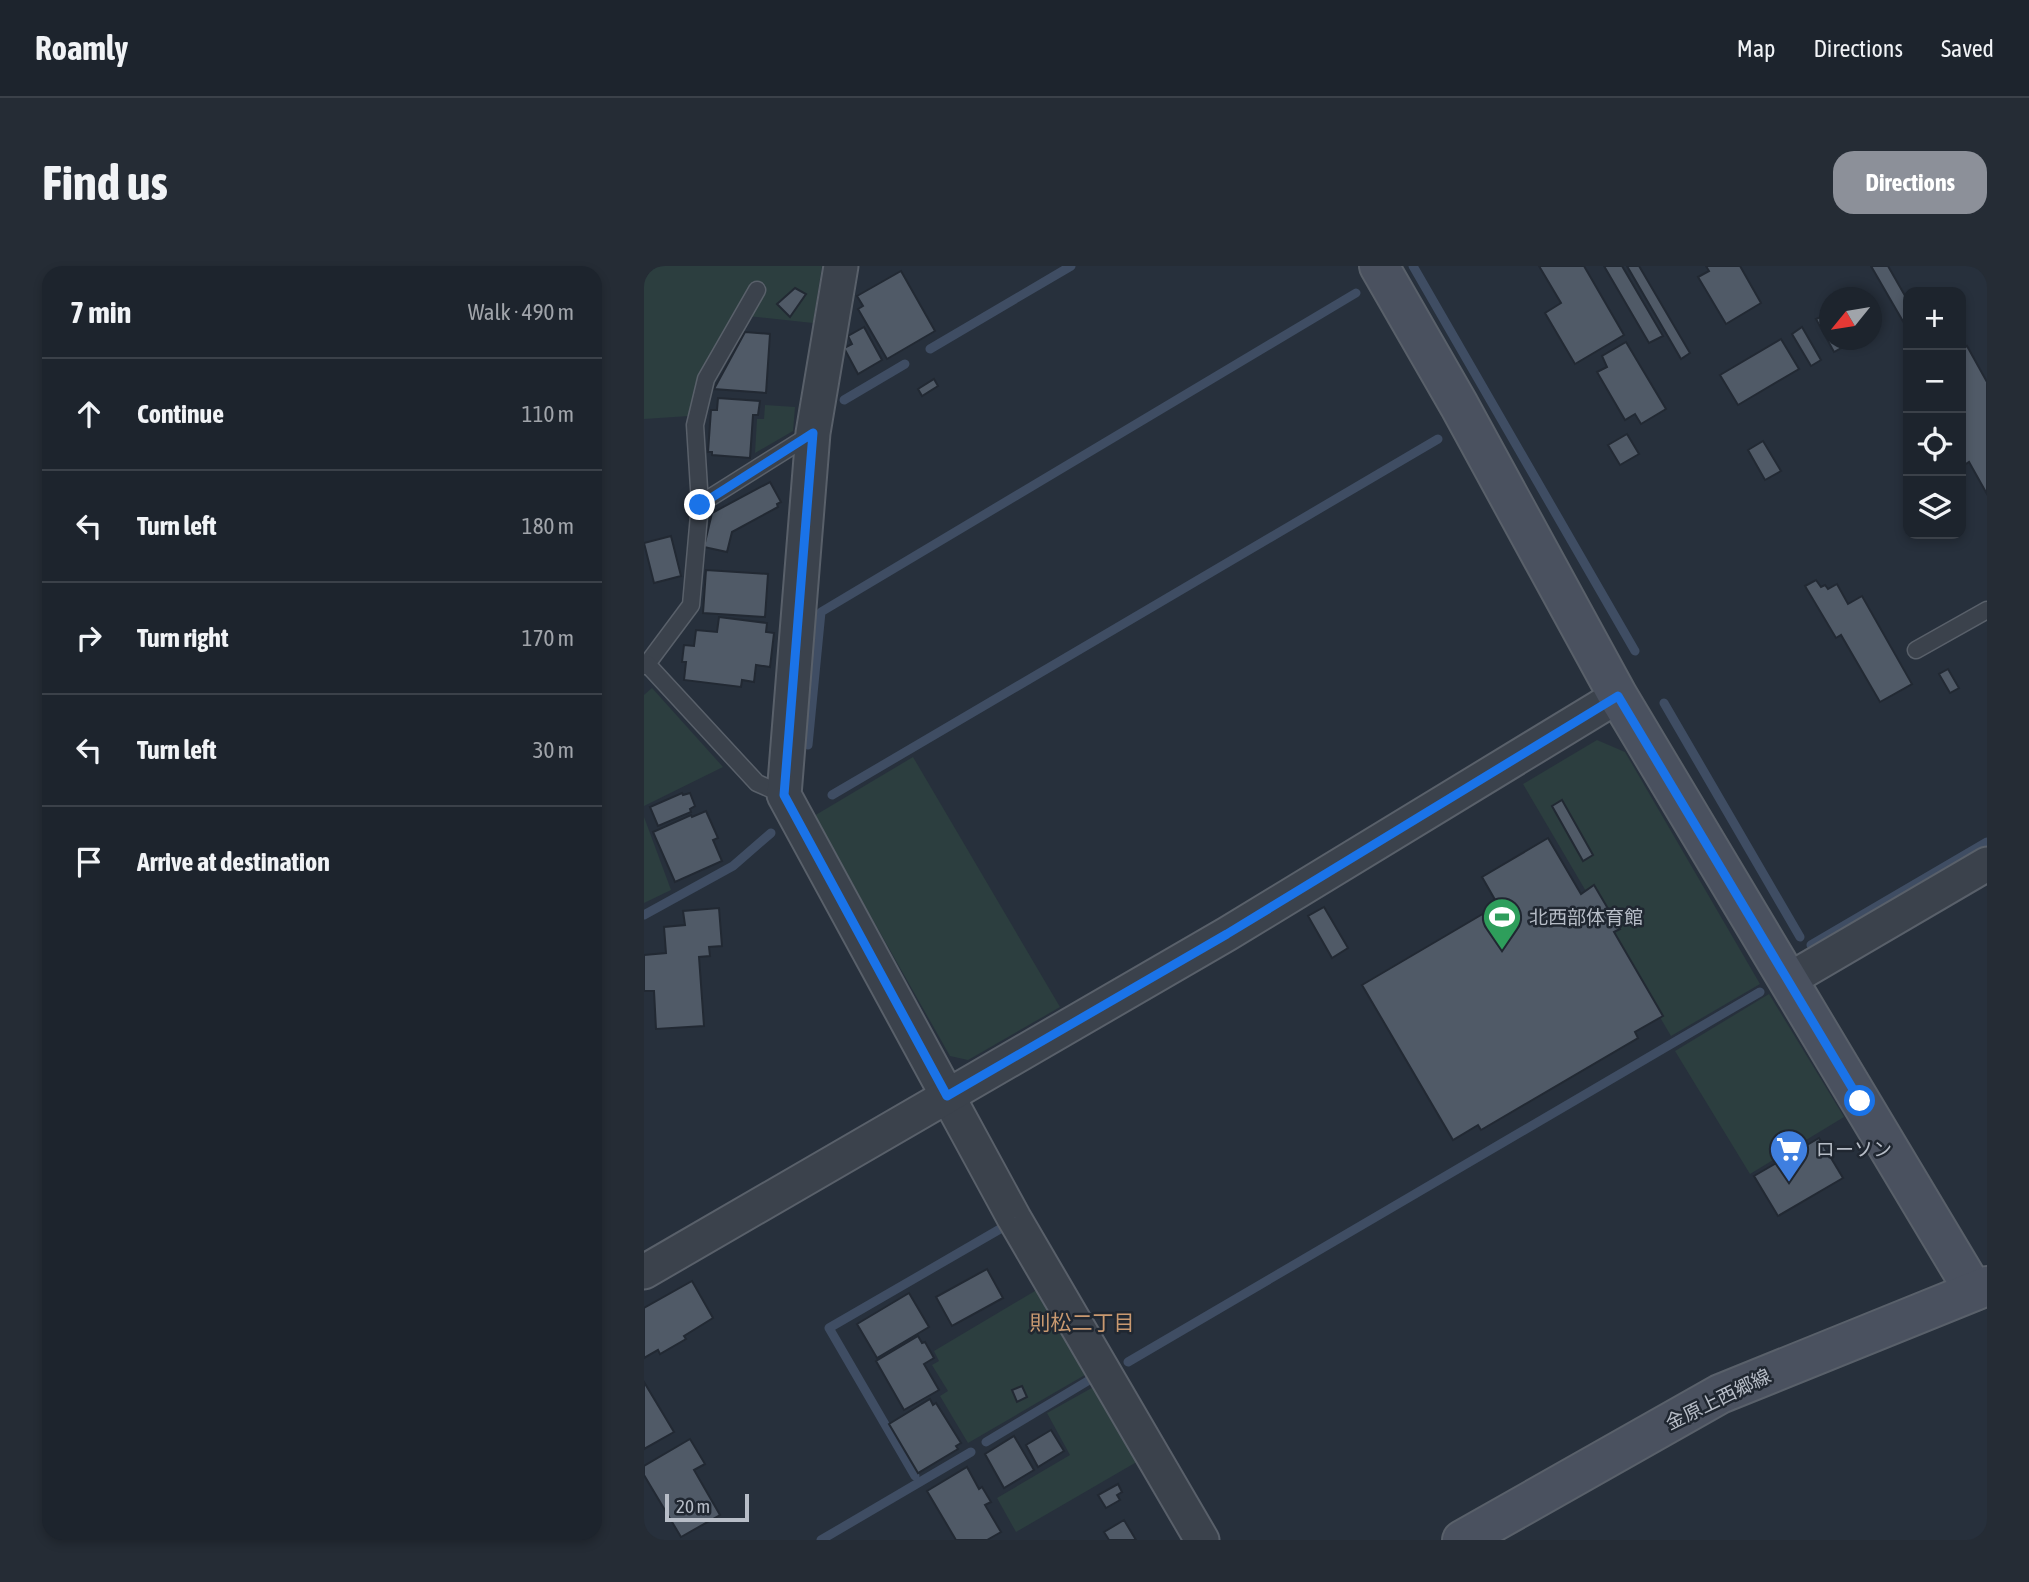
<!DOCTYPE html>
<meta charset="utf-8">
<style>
body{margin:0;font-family:"Asap Condensed","Noto Sans JP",sans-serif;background:#252c35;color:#f1f3f6}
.controls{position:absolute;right:21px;top:21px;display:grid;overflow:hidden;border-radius:14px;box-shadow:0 4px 10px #0003}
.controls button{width:63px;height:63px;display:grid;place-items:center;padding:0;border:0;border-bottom:2px solid #3b4149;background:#1d242d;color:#f1f3f6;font:35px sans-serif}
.compass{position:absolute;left:1175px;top:21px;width:63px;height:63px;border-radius:50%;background:#1d242d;box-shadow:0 4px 10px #0003;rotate:240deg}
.scale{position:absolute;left:21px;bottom:18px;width:84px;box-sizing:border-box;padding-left:7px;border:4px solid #b7bdc7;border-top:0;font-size:19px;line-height:24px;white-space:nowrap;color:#b7bdc7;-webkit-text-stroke:5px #202731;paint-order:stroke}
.stop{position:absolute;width:21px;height:21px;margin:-16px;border:5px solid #1a73e8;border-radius:50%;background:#fff}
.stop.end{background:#1a73e8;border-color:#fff;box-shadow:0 2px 7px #0008}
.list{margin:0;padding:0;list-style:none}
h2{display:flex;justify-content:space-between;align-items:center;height:91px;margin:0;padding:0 28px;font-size:30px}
h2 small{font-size:23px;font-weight:400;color:#a0a4aa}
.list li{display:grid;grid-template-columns:46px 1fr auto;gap:21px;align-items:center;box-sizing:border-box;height:112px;padding:0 28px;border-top:2px solid #3b4149}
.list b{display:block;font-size:26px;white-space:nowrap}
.list em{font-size:23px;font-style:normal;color:#a0a4aa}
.icon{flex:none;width:38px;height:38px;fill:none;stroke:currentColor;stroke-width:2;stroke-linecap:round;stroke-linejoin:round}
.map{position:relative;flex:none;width:1343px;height:1274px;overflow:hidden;border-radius:21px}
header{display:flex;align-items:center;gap:42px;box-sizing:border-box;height:98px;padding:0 35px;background:#1d242d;border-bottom:2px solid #3b4149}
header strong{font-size:33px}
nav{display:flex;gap:38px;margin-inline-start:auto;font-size:24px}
.intro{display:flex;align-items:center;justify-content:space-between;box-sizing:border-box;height:168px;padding:0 42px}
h1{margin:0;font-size:49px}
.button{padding:18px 32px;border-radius:21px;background:#8c9099;color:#fff;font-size:24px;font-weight:700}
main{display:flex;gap:42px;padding:0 42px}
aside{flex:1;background:#1d242d;border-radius:21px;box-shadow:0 4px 10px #0003}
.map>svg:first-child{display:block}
.green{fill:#2c3e3f}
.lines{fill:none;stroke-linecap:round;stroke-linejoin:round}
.stream{stroke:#3f4d63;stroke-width:9}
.building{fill:#505a67;stroke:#222933;stroke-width:2}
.lane-casing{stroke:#59606a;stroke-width:19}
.street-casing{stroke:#59606a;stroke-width:37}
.secondary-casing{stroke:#59606a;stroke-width:42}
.lane{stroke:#3b424c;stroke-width:16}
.street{stroke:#3b424c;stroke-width:33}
.secondary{stroke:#4a515f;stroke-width:38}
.route{stroke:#1a73e8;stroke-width:9}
.labels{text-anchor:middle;stroke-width:5;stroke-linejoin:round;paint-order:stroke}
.poi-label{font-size:19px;fill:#b7bdc7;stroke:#202731;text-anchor:start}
.street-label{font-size:19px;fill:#b7bdc7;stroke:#202731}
.neighbourhood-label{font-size:21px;fill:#c99970;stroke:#202731}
</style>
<header>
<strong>Roamly</strong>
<nav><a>Map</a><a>Directions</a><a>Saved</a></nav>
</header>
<div class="intro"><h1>Find us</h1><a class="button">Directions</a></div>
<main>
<aside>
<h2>7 min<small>Walk · 490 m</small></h2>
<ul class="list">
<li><svg class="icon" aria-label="ahead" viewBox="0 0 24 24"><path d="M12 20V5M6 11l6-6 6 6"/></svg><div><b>Continue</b></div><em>110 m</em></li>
<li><svg class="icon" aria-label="left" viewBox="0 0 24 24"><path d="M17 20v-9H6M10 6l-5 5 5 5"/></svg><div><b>Turn left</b></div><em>180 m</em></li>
<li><svg class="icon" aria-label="right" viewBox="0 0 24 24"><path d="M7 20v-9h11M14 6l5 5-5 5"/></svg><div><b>Turn right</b></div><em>170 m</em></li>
<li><svg class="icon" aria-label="left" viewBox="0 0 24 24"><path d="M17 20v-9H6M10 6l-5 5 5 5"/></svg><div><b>Turn left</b></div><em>30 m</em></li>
<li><svg class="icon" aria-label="arrive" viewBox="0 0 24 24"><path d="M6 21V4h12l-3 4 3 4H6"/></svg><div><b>Arrive at destination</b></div></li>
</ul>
</aside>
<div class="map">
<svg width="1343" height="1274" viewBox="0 0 1343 1274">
<rect width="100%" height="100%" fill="#27303c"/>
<g class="green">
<path d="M0 0H178L169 57 94 49C72 83 53 109 45 150L0 153Z"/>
<polygon points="121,139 151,141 149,165 111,187 113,153 120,153"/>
<polygon points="8,422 79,501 0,540 0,429"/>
<polygon points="953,474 981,486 1116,718 1027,770 879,518"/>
<polygon points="269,491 416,741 324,794 306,790 170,550"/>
<polygon points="0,551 27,624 0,637"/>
<polygon points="1125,728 1200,851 1106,908 1031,785"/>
<polygon points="396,1022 446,1106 324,1177 296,1130 304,1125 288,1099 295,1095 290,1085"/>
<polygon points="453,1119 496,1194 372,1266 353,1232 426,1189 403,1147"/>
</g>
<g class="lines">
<g class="stream">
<polyline points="769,0 991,385"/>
<polyline points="286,83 427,0"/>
<polyline points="200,134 261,98"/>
<polyline points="1020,437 1156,671"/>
<polyline points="164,479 177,346 712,27"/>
<polyline points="188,529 794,173"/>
<polyline points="0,649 89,600 127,567"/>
<polyline points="1167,679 1343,576"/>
<polyline points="484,1096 1116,726"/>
<polyline points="342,1176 447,1113"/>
<polyline points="271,1210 185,1062 356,963"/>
<polyline points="177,1274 327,1186"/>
</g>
</g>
<g class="building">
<polygon points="895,0 940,0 980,69 931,98 901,47 917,37"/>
<polygon points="960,0 978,0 1019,70 1005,77"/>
<polygon points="983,0 995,0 1046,87 1037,93"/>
<polygon points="1062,0 1096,0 1117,37 1082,58 1054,11 1065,5"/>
<polygon points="1227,0 1244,0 1264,35 1264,64"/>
<polygon points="257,5 291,65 243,93 214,43 219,40 213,30"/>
<polygon points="151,22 162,28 146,51 133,38"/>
<polygon points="1181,49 1185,56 1185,74 1195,74 1199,81 1190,86 1172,53"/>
<polygon points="220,61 238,94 214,108 200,82 208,78 204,70"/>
<polygon points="1158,61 1177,94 1167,100 1148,68"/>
<polygon points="101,66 126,68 122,127 70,123"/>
<polygon points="1137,73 1155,103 1094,139 1076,109"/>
<polygon points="982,76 1022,143 997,158 991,148 981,154 953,106 963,101 958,90"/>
<polygon points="1323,80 1343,116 1343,228 1325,196 1317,201 1317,84"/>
<polygon points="290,113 294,120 278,130 274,123"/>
<polygon points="74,132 116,135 114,149 109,149 106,192 68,189 68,186 64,186 67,144 73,144"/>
<polygon points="983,168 995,188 976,199 964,179"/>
<polygon points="1119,175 1137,205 1121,214 1104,184"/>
<polygon points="126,216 137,236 133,238 134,241 88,266 83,286 60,281 68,247"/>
<polygon points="27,270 37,310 10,317 0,277"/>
<polygon points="62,304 124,308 121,351 59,347"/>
<polygon points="1172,314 1177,321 1181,319 1184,323 1193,318 1204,338 1218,330 1268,418 1236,436 1197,369 1192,372 1161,320"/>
<polygon points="75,351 123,357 122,366 130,367 126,401 112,399 110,416 98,414 97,421 40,414 42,396 38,396 40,379 50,380 52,364 73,366"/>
<polygon points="1304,403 1315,422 1306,427 1295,408"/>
<polygon points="38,527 39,529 46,527 51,540 46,543 47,546 14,560 6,541"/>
<polygon points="918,534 949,589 939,595 908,540"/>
<polygon points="62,545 74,572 69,574 78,595 31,616 9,566 47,549 48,551"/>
<polygon points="904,572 937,628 950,619 976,663 970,666 1019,750 991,766 994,772 837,864 834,859 809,874 718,719 854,639 838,611"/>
<polygon points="680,641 704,682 688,692 664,650"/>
<polygon points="75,642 78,680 65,681 66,690 55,691 60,760 12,763 10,725 0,725 0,689 22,687 20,661 41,659 39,645"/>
<polygon points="1175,872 1199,912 1134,950 1110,910"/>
<polygon points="343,1003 359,1032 308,1060 292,1031"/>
<polygon points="48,1015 69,1052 40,1070 42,1073 16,1088 14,1084 0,1092 0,1042"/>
<polygon points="265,1027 285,1061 233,1092 213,1058"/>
<polygon points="274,1070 278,1077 281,1076 290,1092 280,1098 295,1124 260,1144 232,1095"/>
<polygon points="0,1116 30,1166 0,1183"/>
<polygon points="378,1120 383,1131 373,1136 368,1124"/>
<polygon points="286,1133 289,1139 292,1137 317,1177 312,1180 314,1183 274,1207 245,1158"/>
<polygon points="407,1164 420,1185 394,1201 382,1179"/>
<polygon points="370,1170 390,1204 360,1222 341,1188"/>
<polygon points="46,1173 61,1198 50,1204 76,1249 37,1271 0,1209 0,1200"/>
<polygon points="323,1201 335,1223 338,1221 347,1236 341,1239 357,1266 343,1274 312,1274 283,1225"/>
<polygon points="474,1218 478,1226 473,1229 476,1234 462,1242 454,1229"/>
<polygon points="480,1254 492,1274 465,1274 460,1266"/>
</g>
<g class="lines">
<g class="lane-casing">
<g id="lane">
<polyline points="56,238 51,159 62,113 113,24"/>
<polyline points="1272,384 1343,344"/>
<polyline points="3,398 47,339 56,238 169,167"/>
<polyline points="0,400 3,398 113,517 140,529"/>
</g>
</g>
<g class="street-casing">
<g id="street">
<polyline points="197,0 169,167 140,529 370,952 558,1274"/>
<polyline points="1143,715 1343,598"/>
<polyline points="0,1006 583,668 974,430"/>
</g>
</g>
<g class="secondary-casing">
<g id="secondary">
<polyline points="735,0 815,139 974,430 1330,1025"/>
<polyline points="818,1274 1076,1128 1343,1020"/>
</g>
</g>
<use href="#lane" class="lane"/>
<use href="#street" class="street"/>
<use href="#secondary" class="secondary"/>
</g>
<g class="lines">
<polyline class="route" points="56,239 169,167 140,529 303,830 583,668 974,430 1216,835"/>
</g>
<defs>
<g id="stadium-pin" transform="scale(2.0125)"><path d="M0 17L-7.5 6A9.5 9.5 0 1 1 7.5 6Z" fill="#2e9e5b" stroke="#202731"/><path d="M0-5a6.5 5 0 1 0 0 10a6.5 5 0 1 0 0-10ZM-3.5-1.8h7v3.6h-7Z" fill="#fff"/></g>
<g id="supermarket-pin" transform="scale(2.0125)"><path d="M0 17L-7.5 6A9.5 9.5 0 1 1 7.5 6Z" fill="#3f7fe0" stroke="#202731"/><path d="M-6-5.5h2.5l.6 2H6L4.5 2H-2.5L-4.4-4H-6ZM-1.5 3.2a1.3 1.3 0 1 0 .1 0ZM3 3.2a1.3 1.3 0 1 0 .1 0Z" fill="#fff"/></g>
</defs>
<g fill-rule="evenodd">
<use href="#stadium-pin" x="858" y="651"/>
<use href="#supermarket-pin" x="1145" y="883"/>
</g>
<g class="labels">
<g class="poi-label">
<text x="885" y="658">北西部体育館</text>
<text x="1172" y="890">ローソン</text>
</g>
<g class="street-label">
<text transform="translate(1074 1133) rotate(-26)" y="7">金原上西郷線</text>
</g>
<g class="neighbourhood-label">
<text x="438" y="1064">則松二丁目</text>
</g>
</g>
</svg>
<div class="controls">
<button>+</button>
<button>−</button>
<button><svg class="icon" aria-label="locate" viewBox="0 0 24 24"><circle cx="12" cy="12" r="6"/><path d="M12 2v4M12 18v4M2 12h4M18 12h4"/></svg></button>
<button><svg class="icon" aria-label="layers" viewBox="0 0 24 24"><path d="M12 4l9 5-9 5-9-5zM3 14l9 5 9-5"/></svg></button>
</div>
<svg class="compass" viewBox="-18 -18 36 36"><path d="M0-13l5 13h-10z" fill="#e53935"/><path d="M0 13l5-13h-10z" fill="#a0a4aa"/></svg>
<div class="scale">20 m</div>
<div class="stop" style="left:1216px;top:835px"></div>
<div class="stop end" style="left:56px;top:239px"></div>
</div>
</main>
